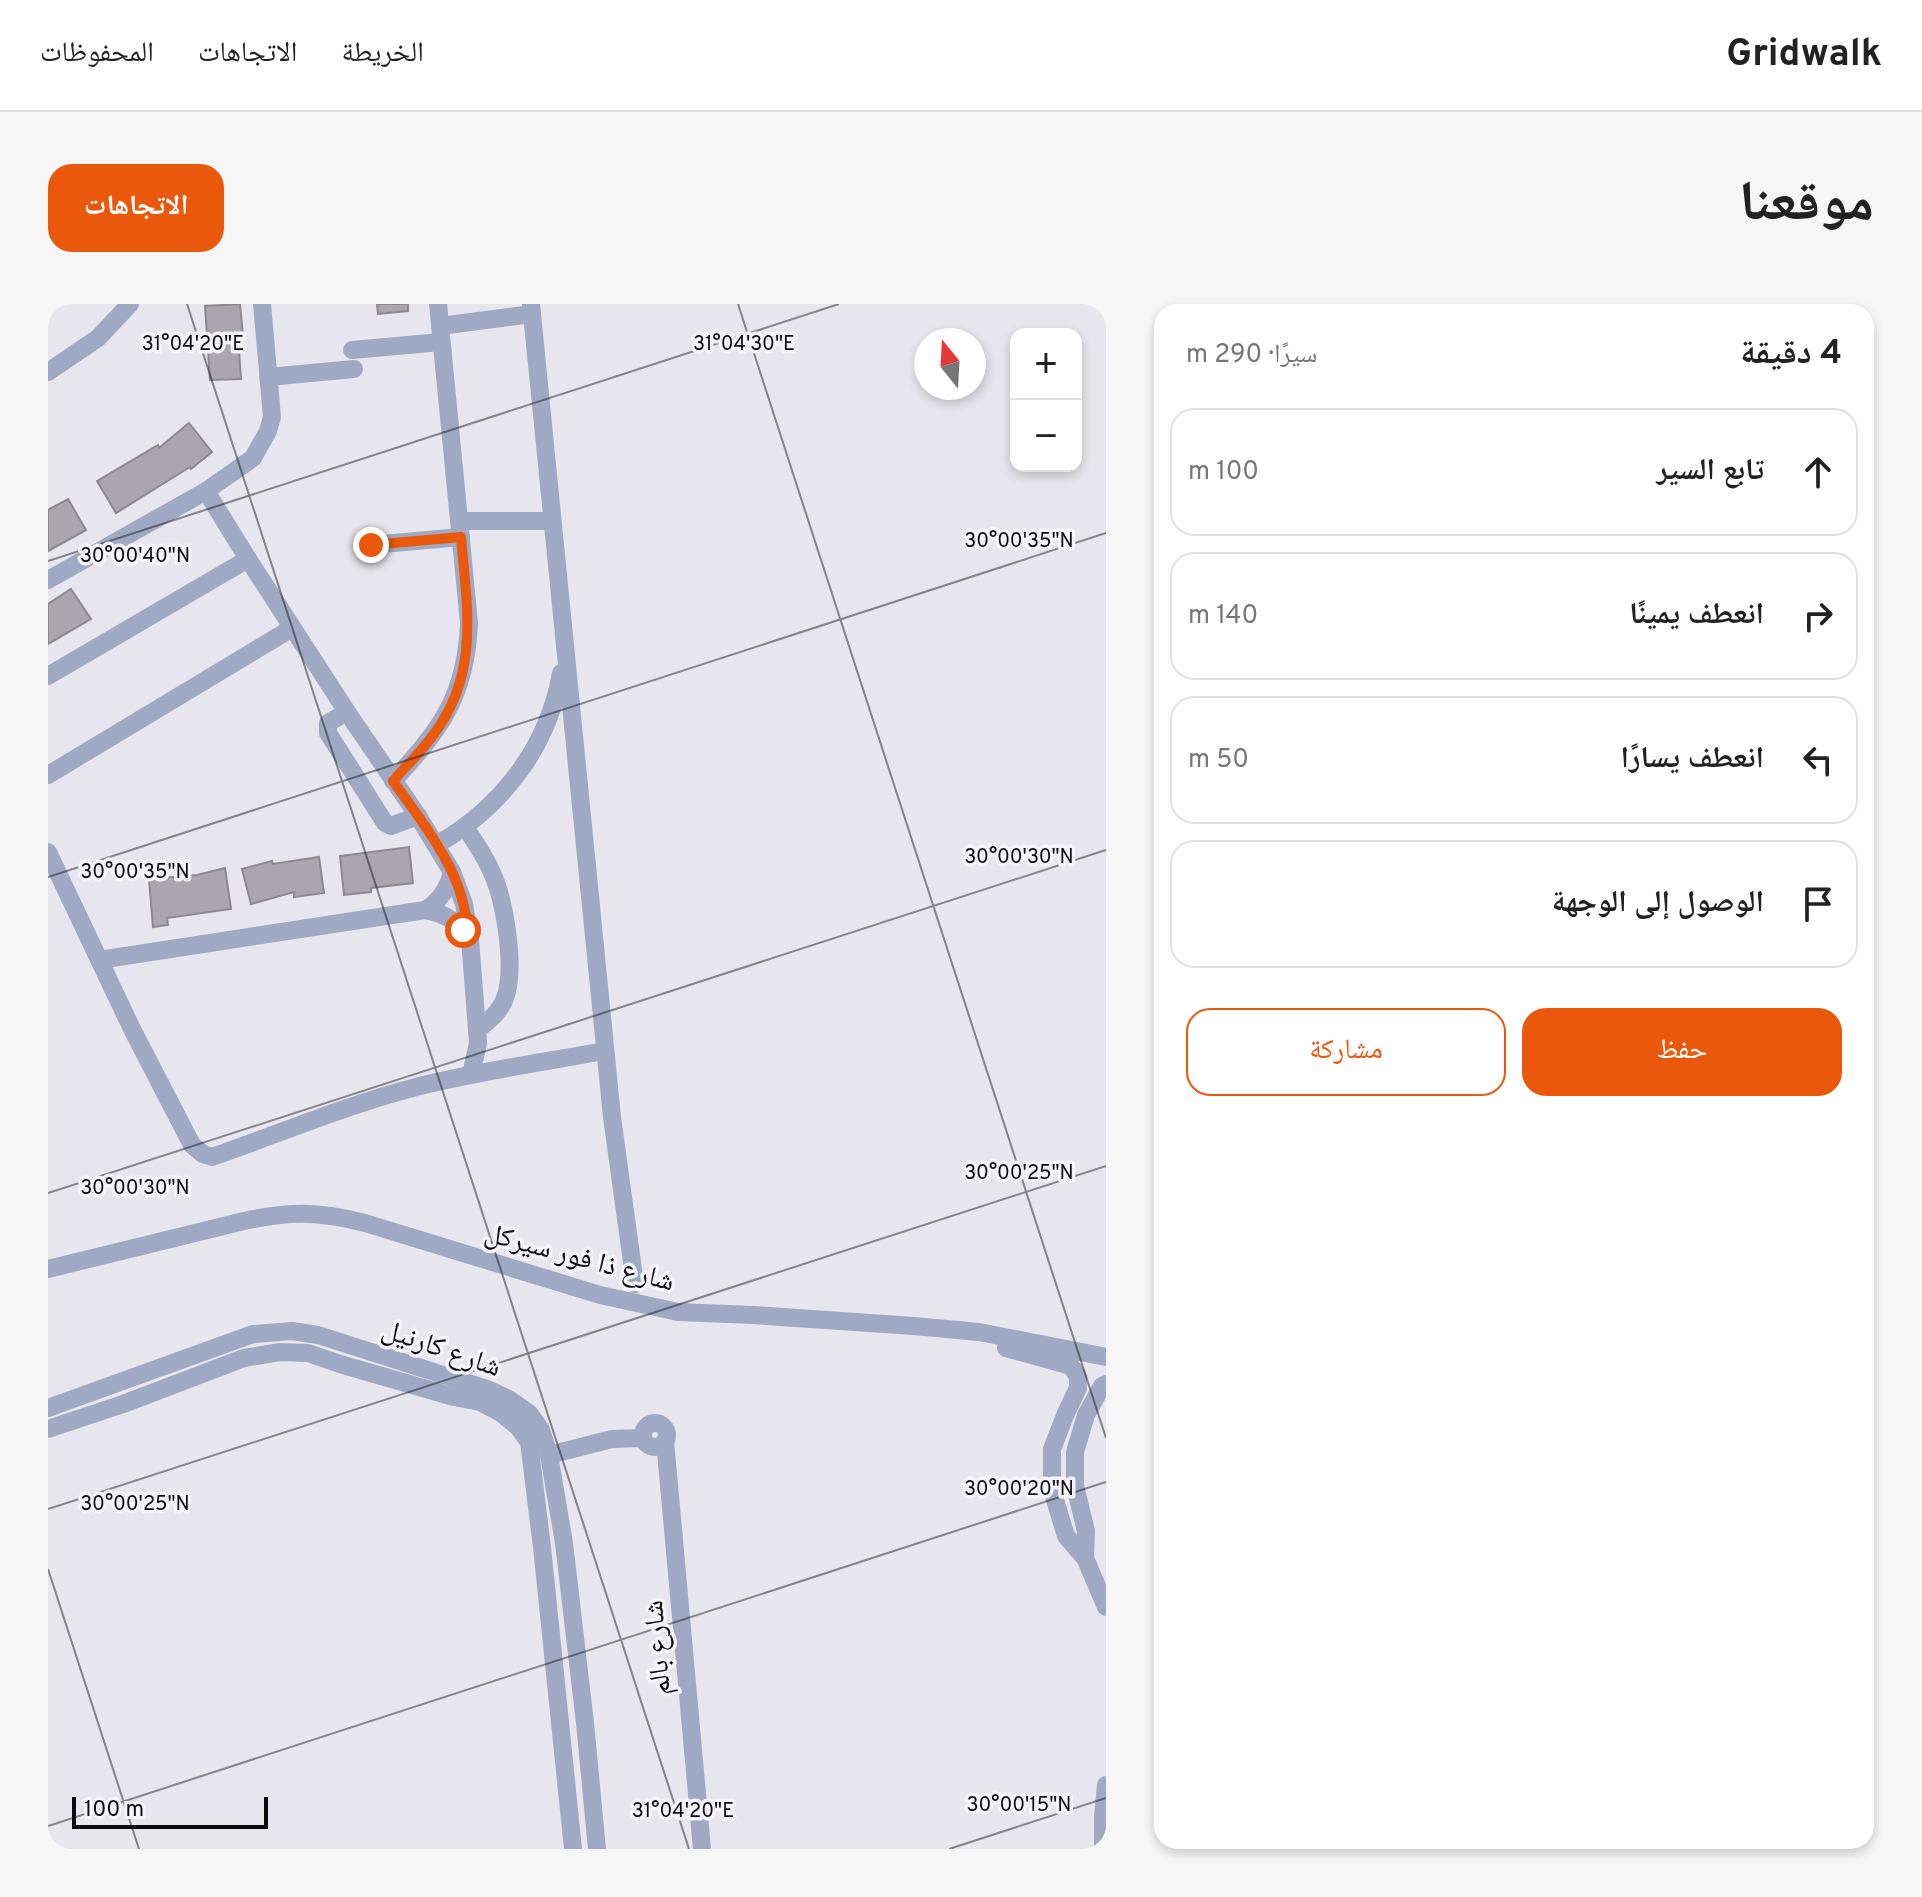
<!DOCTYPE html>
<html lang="ar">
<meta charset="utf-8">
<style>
body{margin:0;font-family:Overpass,"Noto Naskh Arabic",sans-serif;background:#f6f6f6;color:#222;direction:rtl}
.controls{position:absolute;right:24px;top:24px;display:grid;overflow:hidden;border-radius:16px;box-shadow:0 4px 12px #0003}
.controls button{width:72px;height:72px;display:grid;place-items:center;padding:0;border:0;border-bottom:2px solid #e0e0e0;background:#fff;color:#222;font:40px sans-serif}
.compass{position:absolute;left:866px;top:24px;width:72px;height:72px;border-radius:50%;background:#fff;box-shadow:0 4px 12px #0003;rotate:342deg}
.scale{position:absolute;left:24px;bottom:20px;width:196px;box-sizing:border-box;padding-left:8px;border:4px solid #0c0c0e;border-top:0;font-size:22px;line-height:28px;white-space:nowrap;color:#0c0c0e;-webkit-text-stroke:6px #f4f2fa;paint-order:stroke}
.stop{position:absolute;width:24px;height:24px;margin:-18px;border:6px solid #ea580c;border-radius:50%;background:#fff}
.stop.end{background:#ea580c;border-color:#fff;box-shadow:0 2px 8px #0008}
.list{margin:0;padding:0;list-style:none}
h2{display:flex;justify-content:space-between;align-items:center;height:104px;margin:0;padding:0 32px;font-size:34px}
h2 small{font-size:26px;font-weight:400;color:#767676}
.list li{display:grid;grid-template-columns:52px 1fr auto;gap:24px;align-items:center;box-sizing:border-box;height:128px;margin:0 16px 16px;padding:0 16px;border:2px solid #e0e0e0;border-radius:24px}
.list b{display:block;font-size:30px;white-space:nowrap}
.list em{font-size:26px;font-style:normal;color:#767676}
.actions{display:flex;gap:16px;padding:24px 32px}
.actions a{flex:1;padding:18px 0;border:2px solid #ea580c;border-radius:24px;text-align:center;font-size:28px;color:#ea580c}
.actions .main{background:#ea580c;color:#fff}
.icon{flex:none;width:44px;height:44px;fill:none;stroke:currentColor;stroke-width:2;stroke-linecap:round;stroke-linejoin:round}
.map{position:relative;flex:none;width:1058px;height:1545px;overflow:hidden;direction:ltr;border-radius:24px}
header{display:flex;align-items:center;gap:48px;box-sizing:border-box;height:112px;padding:0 40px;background:#fff;border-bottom:2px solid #e0e0e0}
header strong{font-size:38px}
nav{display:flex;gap:44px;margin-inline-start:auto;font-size:28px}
.intro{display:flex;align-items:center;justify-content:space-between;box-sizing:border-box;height:192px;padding:0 48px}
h1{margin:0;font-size:56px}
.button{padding:20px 36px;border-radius:24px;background:#ea580c;color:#fff;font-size:28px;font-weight:700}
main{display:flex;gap:48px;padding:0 48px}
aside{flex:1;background:#fff;border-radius:24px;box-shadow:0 4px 12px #0003}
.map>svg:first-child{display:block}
.building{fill:#aba6ad;stroke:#8c888e;stroke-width:2}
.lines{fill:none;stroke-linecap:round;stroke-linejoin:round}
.minor{stroke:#a0a9c4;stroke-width:18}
.route{stroke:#ea580c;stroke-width:10}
.ticks{fill:none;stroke:#0c0c0e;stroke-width:2;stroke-opacity:0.45}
.labels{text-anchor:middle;stroke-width:7;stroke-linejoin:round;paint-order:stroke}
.street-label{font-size:28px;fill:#0c0c0e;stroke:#f4f2fa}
.ticks-label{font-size:20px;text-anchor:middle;fill:#0c0c0e;stroke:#f4f2fa;stroke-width:7;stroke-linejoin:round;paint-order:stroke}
</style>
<header>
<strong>Gridwalk</strong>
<nav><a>الخريطة</a><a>الاتجاهات</a><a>المحفوظات</a></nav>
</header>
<div class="intro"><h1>موقعنا</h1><a class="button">الاتجاهات</a></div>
<main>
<aside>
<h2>4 دقيقة<small>سيرًا · 290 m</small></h2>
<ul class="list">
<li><svg class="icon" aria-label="ahead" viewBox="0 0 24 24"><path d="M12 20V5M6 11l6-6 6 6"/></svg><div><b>تابع السير</b></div><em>100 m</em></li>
<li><svg class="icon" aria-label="right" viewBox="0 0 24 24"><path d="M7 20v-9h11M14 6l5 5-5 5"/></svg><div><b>انعطف يمينًا</b></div><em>140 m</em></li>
<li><svg class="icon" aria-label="left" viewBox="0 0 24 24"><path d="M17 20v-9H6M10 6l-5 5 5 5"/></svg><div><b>انعطف يسارًا</b></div><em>50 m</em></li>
<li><svg class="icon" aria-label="arrive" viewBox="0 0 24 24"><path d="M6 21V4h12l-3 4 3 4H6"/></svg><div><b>الوصول إلى الوجهة</b></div></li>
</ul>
<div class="actions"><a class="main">حفظ</a><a>مشاركة</a></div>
</aside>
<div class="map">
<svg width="1058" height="1545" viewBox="0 0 1058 1545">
<rect width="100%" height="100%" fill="#e7e5ed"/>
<g class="building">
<polygon points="192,0 195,32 190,33 193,75 162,76 157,2"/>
<polygon points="329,0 360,0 360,7 330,10"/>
<polygon points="141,119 164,148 143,165 142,163 68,209 49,177 110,141 111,144"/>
<polygon points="20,195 38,226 0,247 0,206"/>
<polygon points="23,285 43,315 0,340 0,300"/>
<polygon points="361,543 365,579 323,584 323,588 296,591 292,552"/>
<polygon points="271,553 276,589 246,593 246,588 203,600 194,565 224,557 225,560"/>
<polygon points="177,564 183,605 119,614 120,621 105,623 101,575 149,571"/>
</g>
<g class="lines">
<g class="minor">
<polyline points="483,0 564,813 587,980"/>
<polyline points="392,22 484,10"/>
<polyline points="304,46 393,38"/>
<polyline points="0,68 50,34 82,0"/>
<polyline points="220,73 306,65"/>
<polyline points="158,187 200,255 299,408 370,512 404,568 416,600 422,635 430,739 423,771"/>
<polyline points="411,217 504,217"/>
<polyline points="323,241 413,233"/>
<polyline points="0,276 158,187 205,154 220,127 224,113 214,0"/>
<polyline points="0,372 200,255"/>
<polyline points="299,408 280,419 280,429 337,519 343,522 370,512"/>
<polyline points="0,471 244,324"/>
<path d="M345 477C393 425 418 392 421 319L390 0"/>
<path d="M417 523C428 539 438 554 445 571 457 599 468 665 457 694 452 708 441 717 429 726"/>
<path d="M388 541C453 504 500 444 513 369"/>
<path d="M0 548 84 725 144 841 155 850 164 853C233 829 301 800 372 782 433 767 495 758 557 747"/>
<path d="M377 606C392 597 400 585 404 568"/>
<path d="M51 656 377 606C397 609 410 618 422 635"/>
<path d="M0 965 196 917C243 907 270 907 317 919L552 991 630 1008 705 1011 866 1022 931 1028 1058 1053"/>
<polyline points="958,1044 1023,1062 1030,1073 1030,1084 1018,1109 1004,1145 1004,1186 1018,1232 1037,1254 1058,1303"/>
<polyline points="0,1104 205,1030 244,1027 270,1031 439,1085 461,1095 481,1109 493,1126 501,1151 516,1239 537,1419 549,1545"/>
<circle cx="607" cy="1131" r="12"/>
<polyline points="0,1125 75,1100 196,1054 232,1048 260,1049 292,1060 406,1093 432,1098 453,1109 470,1123 481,1138 494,1243 525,1545"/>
<polyline points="617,1137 654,1545"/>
<polyline points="501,1151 564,1135 595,1134"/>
<polyline points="1037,1254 1038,1227 1027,1182 1027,1148 1038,1111 1054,1082 1058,1080"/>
<polyline points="1055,1545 1055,1513 1058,1481"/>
</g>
</g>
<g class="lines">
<path class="route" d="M323 241 413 233C419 304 432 368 386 430 374 447 359 461 345 477 367 508 399 549 411 585 417 602 419 619 422 635L415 626"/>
</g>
<path class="ticks" d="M139 0 641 1545M690 0 1058 1134M0 257 791 0M0 573 1058 229M0 889 1058 546M0 1205 1058 862M0 1265 91 1545M0 1522 1058 1178M901 1545 1058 1494"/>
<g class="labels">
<g class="street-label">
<text transform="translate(532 952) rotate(15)" y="10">شارع ذا فور سيركل</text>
<text transform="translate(394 1043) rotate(19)" y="10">شارع كارنيل</text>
<text transform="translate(608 1344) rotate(-95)" y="10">شارع بالم</text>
</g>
</g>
<g class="ticks-label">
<text x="145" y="46">31°04'20"E</text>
<text x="696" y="46">31°04'30"E</text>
<text x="971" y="243">30°00'35"N</text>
<text x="87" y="258">30°00'40"N</text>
<text x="971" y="559">30°00'30"N</text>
<text x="87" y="574">30°00'35"N</text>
<text x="971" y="875">30°00'25"N</text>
<text x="87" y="890">30°00'30"N</text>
<text x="971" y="1191">30°00'20"N</text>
<text x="87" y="1206">30°00'25"N</text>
<text x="971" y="1507">30°00'15"N</text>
<text x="635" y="1513">31°04'20"E</text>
</g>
</svg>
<div class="controls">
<button>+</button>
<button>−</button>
</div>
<svg class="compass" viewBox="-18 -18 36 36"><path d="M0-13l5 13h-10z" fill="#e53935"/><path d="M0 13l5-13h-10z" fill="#767676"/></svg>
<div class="scale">100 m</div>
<div class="stop" style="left:415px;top:626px"></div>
<div class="stop end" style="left:323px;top:241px"></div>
</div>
</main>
